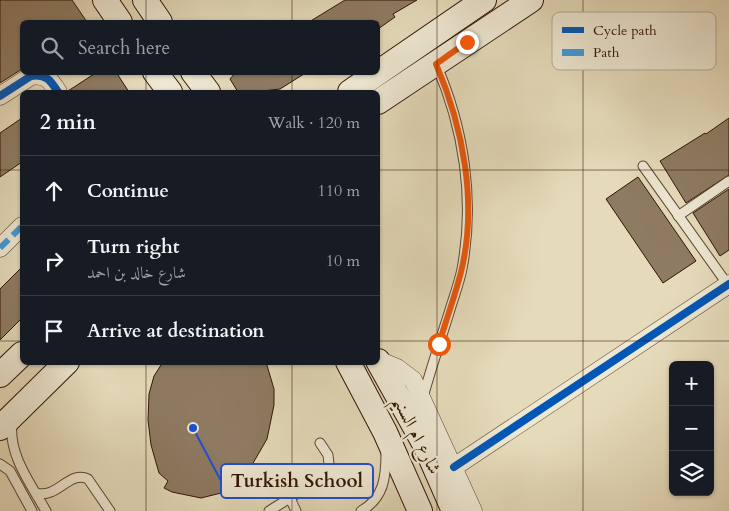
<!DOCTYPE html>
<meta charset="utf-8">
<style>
body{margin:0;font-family:Cardo,Amiri,serif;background:#242831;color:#f1f3f6}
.controls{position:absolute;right:15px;bottom:15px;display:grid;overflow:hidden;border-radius:8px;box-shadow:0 1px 4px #0004}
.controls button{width:45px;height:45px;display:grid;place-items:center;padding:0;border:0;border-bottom:1px solid #363941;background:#171b24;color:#f1f3f6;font:25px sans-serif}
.stop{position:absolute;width:15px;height:15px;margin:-11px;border:4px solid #ea580c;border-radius:50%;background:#fff}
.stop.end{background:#ea580c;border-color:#fff;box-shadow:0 1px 5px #0008}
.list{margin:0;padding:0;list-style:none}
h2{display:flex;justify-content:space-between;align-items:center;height:65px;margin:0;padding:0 20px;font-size:21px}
h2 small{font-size:16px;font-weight:400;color:#9ea1a6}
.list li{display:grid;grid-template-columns:32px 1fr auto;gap:15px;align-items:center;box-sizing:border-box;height:70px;padding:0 20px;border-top:1px solid #363941}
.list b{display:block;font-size:19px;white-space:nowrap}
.list p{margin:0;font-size:16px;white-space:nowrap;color:#9ea1a6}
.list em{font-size:16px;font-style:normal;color:#9ea1a6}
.icon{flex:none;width:28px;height:28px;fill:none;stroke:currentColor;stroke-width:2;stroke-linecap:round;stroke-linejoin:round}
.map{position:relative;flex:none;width:729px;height:511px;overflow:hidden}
.search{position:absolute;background:#171b24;box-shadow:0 1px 4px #0004;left:20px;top:20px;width:360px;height:55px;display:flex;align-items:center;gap:12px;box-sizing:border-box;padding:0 18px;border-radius:8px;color:#9ea1a6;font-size:19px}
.panel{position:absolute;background:#171b24;box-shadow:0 1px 4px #0004;left:20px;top:90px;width:360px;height:275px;border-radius:8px}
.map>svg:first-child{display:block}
.building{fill:#8e7b63;stroke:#301403}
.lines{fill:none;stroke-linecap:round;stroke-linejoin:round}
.lane-casing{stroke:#5d4631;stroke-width:11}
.street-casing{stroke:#5d4631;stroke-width:19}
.secondary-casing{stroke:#301403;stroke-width:26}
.lane{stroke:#eee8d3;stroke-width:9}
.street{stroke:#eee8d3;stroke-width:18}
.secondary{stroke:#eee8d3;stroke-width:24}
.quiet{stroke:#3e9add;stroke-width:6;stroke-dasharray:12 6;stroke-linecap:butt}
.cycleway-casing{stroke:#eee8d3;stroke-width:11}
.cycleway{stroke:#0057b8;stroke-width:8}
.route{stroke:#ea580c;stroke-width:6}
.grid{fill:none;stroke:#301403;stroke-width:1;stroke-opacity:0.55}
.labels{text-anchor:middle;stroke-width:4.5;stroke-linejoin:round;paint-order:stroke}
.street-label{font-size:18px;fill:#301403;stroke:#eee8d3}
.key{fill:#eee8d3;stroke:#b5a895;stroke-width:1}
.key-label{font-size:14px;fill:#301403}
.leader{fill:none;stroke:#1d4ed8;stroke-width:2}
.callout-dot{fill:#1d4ed8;stroke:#eee8d3;stroke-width:2}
.callout{fill:#eee8d3;stroke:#1d4ed8;stroke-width:2}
.callout-label{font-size:19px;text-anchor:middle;font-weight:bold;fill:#301403}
</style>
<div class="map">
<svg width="729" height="511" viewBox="0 0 729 511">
<rect width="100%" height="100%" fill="#e5dbbb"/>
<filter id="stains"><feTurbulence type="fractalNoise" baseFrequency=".004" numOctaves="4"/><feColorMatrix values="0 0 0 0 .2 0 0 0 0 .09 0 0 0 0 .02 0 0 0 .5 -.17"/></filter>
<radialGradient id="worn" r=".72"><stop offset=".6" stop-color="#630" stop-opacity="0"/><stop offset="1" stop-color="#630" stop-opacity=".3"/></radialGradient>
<g class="building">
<polygon points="0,0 72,0 87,22 22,22 22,69 0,83"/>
<polygon points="345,0 417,0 393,14 395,17 378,29 378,22 309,22"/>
<polygon points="97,72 116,72 129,92 68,92 68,91"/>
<polygon points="236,72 307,72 280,89 254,92 238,92 230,79"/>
<polygon points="22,118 22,162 0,177 0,133"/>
<polygon points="729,118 729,175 686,203 660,161 705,133 706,134"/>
<polygon points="638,177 696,261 663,283 606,199"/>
<polygon points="729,189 729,250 720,256 693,213"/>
<polygon points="22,267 22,318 0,340 0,289"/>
<polygon points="163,362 266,362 274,389 274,405 267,439 245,477 233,490 201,498 172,492 164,488 168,481 159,473 151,445 148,420 149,394 154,376"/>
</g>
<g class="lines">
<g class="lane-casing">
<g id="lane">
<polyline points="643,166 728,285"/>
<polyline points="678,216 729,181"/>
<path d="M423 397C431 369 440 341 449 313 453 299 459 284 462 269 475 200 464 128 436 64"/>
<path d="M12 422C8 455 31 484 46 511"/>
<polyline points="0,464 10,471 32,511"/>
<path d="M36 493C58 499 69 470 88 479L110 511"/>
<polyline points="290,498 296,511"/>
<polyline points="269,511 325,476 329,464 328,455 320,443"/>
<path d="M361 511C384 498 386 477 386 453"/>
</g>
</g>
<g class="street-casing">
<g id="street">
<path d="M0 96 31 76C46 73 51 81 58 92"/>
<polyline points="0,248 22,226"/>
<polyline points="378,360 397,368 413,380 473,511"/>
<polyline points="454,467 729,284"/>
</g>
</g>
<g class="secondary-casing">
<g id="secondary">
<polyline points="105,0 120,22"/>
<polyline points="145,0 160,22"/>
<polyline points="155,72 170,92"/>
<polyline points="193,72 208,92"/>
<polyline points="350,92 484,0"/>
<polyline points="378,102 531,0"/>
<polyline points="378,361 425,445 454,511"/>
<polyline points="348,362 385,432 420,511"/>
<polyline points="0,375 22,354"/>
<polyline points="0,428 67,362"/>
</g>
</g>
<use href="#lane" class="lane"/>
<use href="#street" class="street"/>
<use href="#secondary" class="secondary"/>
<polyline class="quiet" points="0,248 22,226"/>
<g class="cycleway-casing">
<g id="cycleway">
<path d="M0 96 31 76C46 73 51 81 58 92"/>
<polyline points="454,467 729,284"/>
</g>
</g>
<use href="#cycleway" class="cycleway"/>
</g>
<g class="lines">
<path class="route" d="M439 344C446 320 455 296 461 272 478 203 463 127 436 64L467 42"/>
</g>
<path class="grid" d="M146 0V22M292 0V22M437 0V511M583 0V511M146 72V92M292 72V92M0 170H22M378 170H729M0 341H22M378 341H729M146 362V511M292 362V511"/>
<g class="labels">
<g class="street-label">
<text transform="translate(417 435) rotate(63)" y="6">شارع ام السنيم</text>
</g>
</g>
<rect x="552" y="12" width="164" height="58" rx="8" class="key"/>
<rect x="562" y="27" width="22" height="6" fill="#0057b8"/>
<rect x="562" y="49" width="22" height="7" fill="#3e9add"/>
<g class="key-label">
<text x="593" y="35">Cycle path</text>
<text x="593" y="57">Path</text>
</g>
<path class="leader" d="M193 428L221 481"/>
<circle class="callout-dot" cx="193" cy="428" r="5"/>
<rect class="callout" x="221" y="464" width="152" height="34" rx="5"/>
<g class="callout-label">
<text x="297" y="487">Turkish School</text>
</g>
<rect width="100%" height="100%" filter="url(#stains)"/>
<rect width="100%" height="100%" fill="url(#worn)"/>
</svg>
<div class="controls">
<button>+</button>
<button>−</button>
<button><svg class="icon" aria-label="layers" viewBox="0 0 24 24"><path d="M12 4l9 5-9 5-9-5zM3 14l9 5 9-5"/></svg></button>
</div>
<div class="stop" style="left:439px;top:344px"></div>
<div class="stop end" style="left:467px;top:42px"></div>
<div class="search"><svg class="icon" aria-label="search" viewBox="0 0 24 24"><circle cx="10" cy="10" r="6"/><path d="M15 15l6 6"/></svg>Search here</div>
<section class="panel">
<h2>2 min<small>Walk · 120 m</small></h2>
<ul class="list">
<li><svg class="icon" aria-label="ahead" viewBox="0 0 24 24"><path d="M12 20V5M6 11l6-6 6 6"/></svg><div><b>Continue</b></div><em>110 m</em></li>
<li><svg class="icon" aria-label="right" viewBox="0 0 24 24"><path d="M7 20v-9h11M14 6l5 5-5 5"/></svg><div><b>Turn right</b><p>شارع خالد بن احمد</p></div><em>10 m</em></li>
<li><svg class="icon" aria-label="arrive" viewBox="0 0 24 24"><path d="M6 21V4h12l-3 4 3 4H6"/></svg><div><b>Arrive at destination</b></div></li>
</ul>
</section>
</div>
